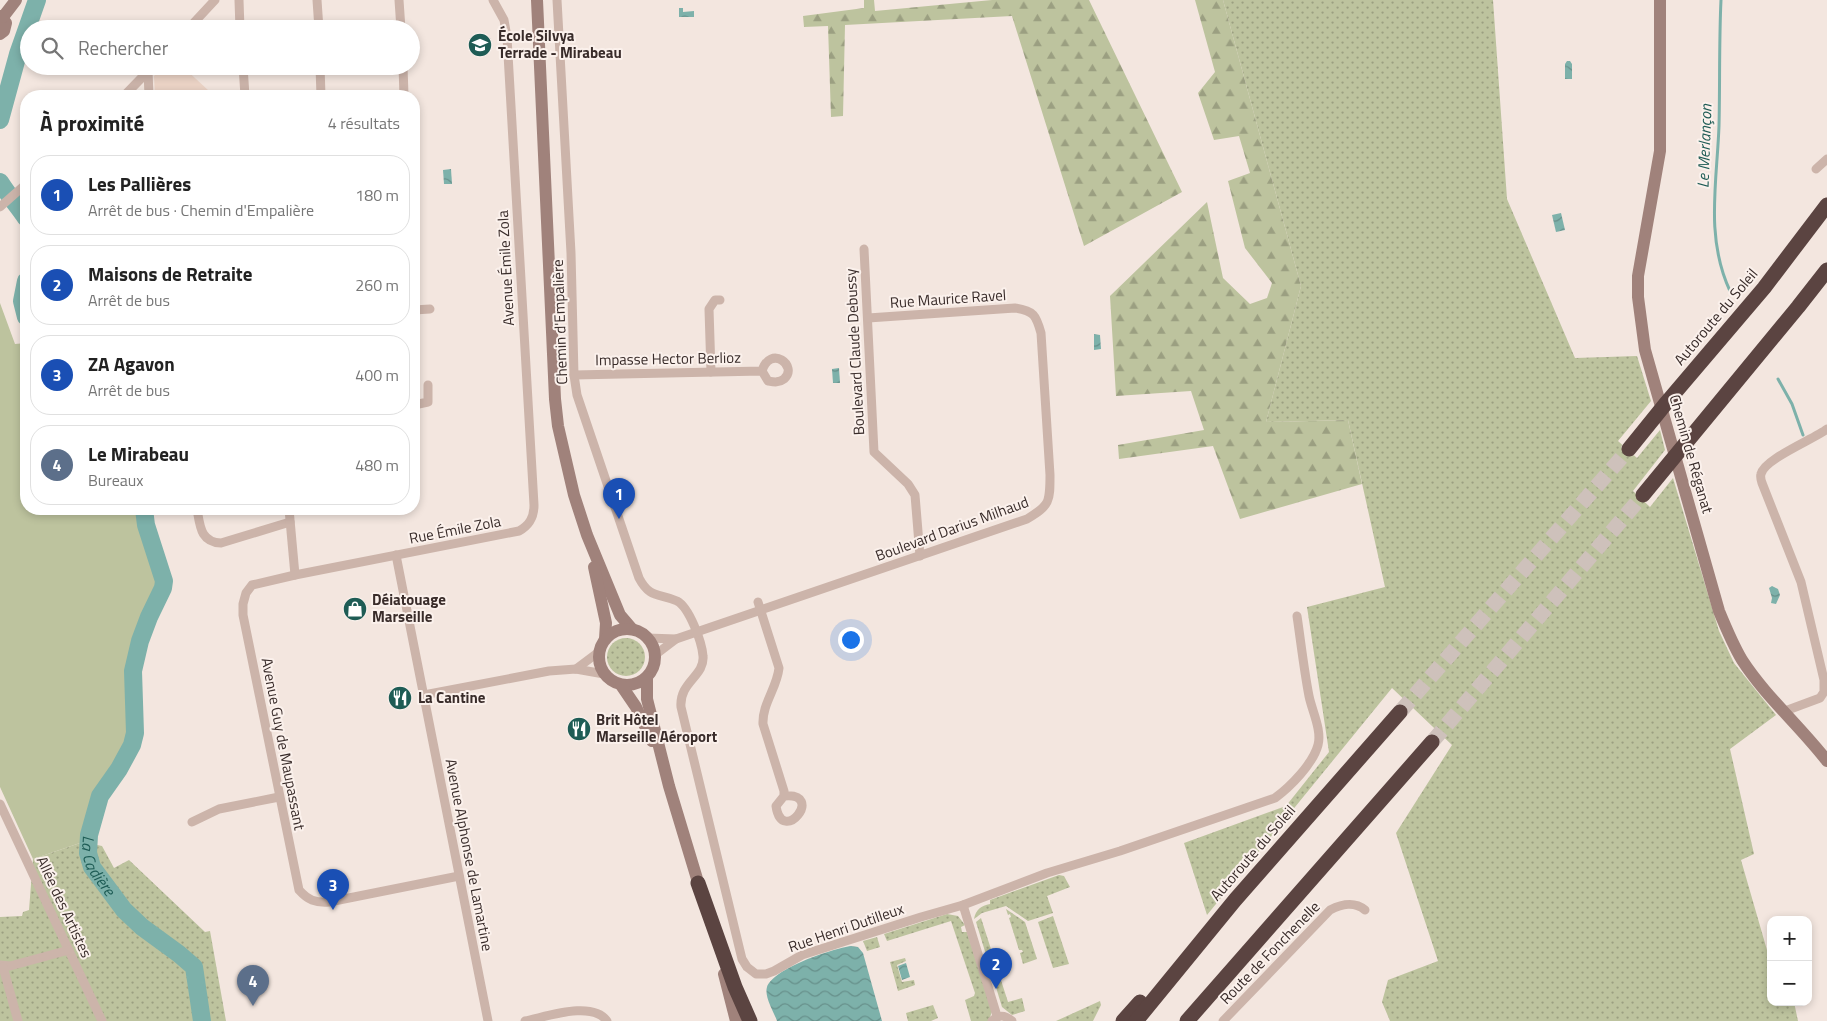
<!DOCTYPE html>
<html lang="fr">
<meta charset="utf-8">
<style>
body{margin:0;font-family:"Titillium Web",sans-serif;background:#f6f6f6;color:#222}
.controls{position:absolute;right:15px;bottom:15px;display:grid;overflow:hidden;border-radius:10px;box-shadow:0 2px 8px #0003}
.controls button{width:45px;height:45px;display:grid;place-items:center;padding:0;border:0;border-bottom:1px solid #e0e0e0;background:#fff;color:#222;font:25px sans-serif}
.you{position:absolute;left:850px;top:639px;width:18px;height:18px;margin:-12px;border:4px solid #fff;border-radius:50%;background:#1a73e8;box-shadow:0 0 0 8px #1a73e833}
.badge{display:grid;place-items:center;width:32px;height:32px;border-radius:50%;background:#1e5c55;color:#fff;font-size:16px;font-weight:700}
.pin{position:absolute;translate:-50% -41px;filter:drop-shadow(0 1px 2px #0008)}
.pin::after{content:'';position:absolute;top:26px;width:18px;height:15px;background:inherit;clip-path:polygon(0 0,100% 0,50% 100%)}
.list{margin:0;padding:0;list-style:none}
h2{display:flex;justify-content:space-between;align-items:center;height:65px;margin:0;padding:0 20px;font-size:21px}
h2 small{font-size:16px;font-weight:400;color:#767676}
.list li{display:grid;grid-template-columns:32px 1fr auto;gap:15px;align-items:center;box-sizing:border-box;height:80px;margin:0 10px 10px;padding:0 10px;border:1px solid #e0e0e0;border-radius:20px}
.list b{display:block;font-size:19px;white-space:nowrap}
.list p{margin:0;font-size:16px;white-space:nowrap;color:#767676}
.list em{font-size:16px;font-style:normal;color:#767676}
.icon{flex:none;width:28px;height:28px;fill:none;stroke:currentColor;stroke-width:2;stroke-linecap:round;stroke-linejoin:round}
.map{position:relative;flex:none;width:1827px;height:1021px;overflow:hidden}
.search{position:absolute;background:#fff;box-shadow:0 2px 8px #0003;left:20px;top:20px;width:400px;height:55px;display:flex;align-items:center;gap:12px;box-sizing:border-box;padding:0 18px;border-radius:28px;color:#767676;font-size:19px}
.panel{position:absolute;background:#fff;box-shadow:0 2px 8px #0003;left:20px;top:90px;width:400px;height:425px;border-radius:20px}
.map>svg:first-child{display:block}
.grass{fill:url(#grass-dots)}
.forest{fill:url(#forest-firs)}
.pitch{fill:#bdc39e}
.plaza{fill:#ecd4c6}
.water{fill:url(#water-waves)}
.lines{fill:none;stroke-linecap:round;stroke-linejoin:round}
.stream{stroke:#7db1aa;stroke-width:3}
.river{stroke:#7db1aa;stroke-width:18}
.highway-tunnel{stroke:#cec1bb;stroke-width:15;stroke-dasharray:15 8;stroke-linecap:butt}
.street{stroke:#ccb4aa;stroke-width:9}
.secondary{stroke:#a0827b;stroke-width:12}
.highway{stroke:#5b4441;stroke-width:15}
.labels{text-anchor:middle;stroke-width:4;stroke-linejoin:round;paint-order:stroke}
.poi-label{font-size:15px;font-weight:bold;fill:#392c2a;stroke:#fbf1ec;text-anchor:start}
.street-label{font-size:15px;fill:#392c2a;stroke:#fbf1ec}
.water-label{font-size:16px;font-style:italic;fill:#1e5c55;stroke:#fbf1ec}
</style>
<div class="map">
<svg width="1827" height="1021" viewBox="0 0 1827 1021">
<defs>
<pattern id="grass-dots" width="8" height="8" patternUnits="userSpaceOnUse" patternTransform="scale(1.25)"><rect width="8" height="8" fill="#bdc39e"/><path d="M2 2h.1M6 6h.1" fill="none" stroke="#9b9f81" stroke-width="1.8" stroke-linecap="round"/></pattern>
<pattern id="forest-firs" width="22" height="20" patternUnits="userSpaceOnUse" patternTransform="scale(1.25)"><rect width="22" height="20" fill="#bdc39e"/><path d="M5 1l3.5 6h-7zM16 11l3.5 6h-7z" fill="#9b9f81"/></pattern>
<pattern id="water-waves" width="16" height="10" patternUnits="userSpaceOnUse" patternTransform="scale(1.25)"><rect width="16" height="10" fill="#7db1aa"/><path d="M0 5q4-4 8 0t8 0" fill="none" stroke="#67908b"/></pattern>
</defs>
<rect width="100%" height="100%" fill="#f3e6df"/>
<g class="grass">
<polygon points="1223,0 1493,0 1507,199 1575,358 1637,356 1651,401 1618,441 1637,458 1660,430 1665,450 1633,491 1650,507 1673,478 1719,631 1734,663 1776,715 1730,749 1754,854 1741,860 1771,964 1771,1002 1794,1002 1798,1021 1390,1021 1382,1002 1388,980 1438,961 1396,833 1452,745 1392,688 1207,915 1184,843 1286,806 1329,752 1307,607 1385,587 1348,420 1266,422 1301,286"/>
<circle cx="626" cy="657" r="19"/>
<polygon points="83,842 102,846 114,868 129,860 205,932 210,931 226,1021 0,1021 0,917 22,916 23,912 29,910 33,859"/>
<path d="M1059 875 1064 876 1070 887 1047 896 1053 913 1028 921 1006 906 982 913 974 919C976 909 981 906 990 904V900Z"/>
<polygon points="1006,909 1025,922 1037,959 1023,964 1020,953 1023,952 1022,950 1019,950 1009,918 1011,917 1010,914 1008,915"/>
<polygon points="947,914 958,916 965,925 961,927 962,932 967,932 992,1011 989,1021 971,1021 965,1000 974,996 975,993 951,921 887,941 884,934"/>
<polygon points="1053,916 1069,964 1053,968 1038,922"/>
<polygon points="981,918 1008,1002 1022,998 1025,1011 1012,1015 1002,1007 976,922"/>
<polygon points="877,937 880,947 867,951 863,941"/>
<polygon points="905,958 906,961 897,965 902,982 914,980 915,985 898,991 890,962"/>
<polygon points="1100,1001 1101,1005 1093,1021 1056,1021"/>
<polygon points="933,1005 938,1018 931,1021 908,1021 906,1013"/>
</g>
<g class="forest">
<polygon points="864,0 874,0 875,11 992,0 1089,0 1182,192 1084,246 1012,16 845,25 843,116 831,117 828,26 804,27 803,16 864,8"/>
<polygon points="1195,0 1223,0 1301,286 1266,422 1348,420 1362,484 1240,519 1213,446 1119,459 1118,445 1204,430 1191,391 1116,396 1110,296 1207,202 1223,278 1250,304 1267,298 1272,283 1245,248 1228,181 1250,173 1239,136 1214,140 1198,93 1215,72"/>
</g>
<polygon class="pitch" points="0,303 15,344 26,343 26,509 142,509 144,525 161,582 139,639 130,671 132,735 129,745 98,794 83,842 33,859 0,787"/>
<polygon class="plaza" points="165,66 182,66 209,91 209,96 155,96 154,76"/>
<g class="water">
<polygon points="679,8 683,8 683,12 694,11 694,17 679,17"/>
<polygon points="1567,61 1570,61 1572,64 1572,79 1565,79 1565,64"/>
<polygon points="451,169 452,184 444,184 443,170"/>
<polygon points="1561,213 1565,230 1556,232 1552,215"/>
<polygon points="1094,334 1100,335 1101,349 1094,350"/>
<polygon points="839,368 840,383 833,383 832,369"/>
<polygon points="1772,586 1778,589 1780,595 1776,604 1771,603 1772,598 1769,588"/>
<path d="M851 946 858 947 863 953 882 1021H777C774 1012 764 997 767 987 774 968 832 949 851 946Z"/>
<polygon points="906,963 910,977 902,980 898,966"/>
</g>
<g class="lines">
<g class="stream">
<path d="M1721 0C1719 42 1720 84 1719 126 1717 182 1705 237 1730 291"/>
<polyline points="1778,379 1792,404 1803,435"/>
</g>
<g class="river">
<polyline points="0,120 18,54 37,0"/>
<path d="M0 182C8 195 18 206 26 218"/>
<polyline points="26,281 22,301 26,317"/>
<path id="s1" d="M144 509 146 525 164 581 163 588 149 617 140 641 133 671 135 733 132 745 119 769 100 796 89 835 88 853 92 867 124 910 142 927 179 954 194 967 202 1021"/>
</g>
<g class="highway-tunnel">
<polyline points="1400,712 1629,449"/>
<polyline points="1432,742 1643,495"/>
</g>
<g class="street">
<polyline points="239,0 240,29"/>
<polyline points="317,0 319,29"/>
<polyline points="399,0 401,29"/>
<path d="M557 0 571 253 574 375 577 395 639 578C650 599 659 593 677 601 689 607 702 642 703 656 705 676 679 682 681 707L742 959 747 967 756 974H766L774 971 802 955 921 917 963 905 1047 873 1120 851 1275 798C1290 787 1313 764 1318 745 1322 730 1312 711 1309 696 1304 670 1301 643 1297 616"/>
<polyline points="188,29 215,0"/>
<polyline points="243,66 245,96"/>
<polyline points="320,66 321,96"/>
<polyline points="403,66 404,96"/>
<polyline points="148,71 149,96"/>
<polyline points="124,96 153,66"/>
<polyline points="1816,169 1827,159"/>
<polyline points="0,207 26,184"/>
<polyline points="864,249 874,452 908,484 915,495 920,556"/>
<polyline points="414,310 430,309"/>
<polyline points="711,372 709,309 715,300 720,300"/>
<path d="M574 375 762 371 768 381C774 382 779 383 784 379 799 366 770 344 762 371"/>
<polyline points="414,405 428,402 428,385"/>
<path d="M197 509C200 525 200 542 221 543L290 522"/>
<polyline points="289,509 295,575"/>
<polyline points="396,555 488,1021"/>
<path d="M758 602 779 668C777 688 762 704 763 724L784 791V796L776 806C782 847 826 792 784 796"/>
<polyline points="647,638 676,639"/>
<path d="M655 655 676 639 1027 519C1050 505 1050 502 1050 475L1041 333C1036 315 1034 311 1015 308L868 318"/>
<polyline points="576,669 600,651"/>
<polyline points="424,695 549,671 576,669 604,674"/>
<path d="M1785 711 1820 698 1824 692V680L1801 582 1762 483C1761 480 1760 477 1761 474 1764 459 1814 439 1827 429"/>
<polyline points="0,804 102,1021"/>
<polyline points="192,822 219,809 279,797"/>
<path d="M459 876 329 902C315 903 308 900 299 890L243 615V604L246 593 252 585 295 575 519 531C530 525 534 517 534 505L507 37 504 20 493 0"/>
<polyline points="963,905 997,1016"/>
<polyline points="0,965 10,966 69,950"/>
<polyline points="3,967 18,1021"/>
<path d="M525 1021C546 1017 592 1000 607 1021"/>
<path d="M992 1021C999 1014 1005 1015 1012 1021"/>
<path d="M1223 1021 1330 910C1342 904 1354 901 1365 910"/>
</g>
<g class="secondary">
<polyline points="537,0 553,354 555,399 558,426 574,495 587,535 620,615 632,629"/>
<path d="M1660 0V151L1638 276V297L1645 350 1719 611C1726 628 1733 645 1742 660 1766 697 1800 726 1827 761"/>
<polyline points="0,16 6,23 4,31 0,34"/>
<polyline points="3,17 16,0"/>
<polyline points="594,567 606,623 605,639"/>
<circle cx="627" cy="657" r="28"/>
<polyline points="647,677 647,699 669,786 701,892"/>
<polyline points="621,685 636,707 652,741"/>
<polyline points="724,974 736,1021"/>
</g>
<g class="highway">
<polyline points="1629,449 1667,402 1764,288 1827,205"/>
<polyline points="1643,495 1798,307 1827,270"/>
<polyline points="698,883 735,987 750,1021"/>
<polyline points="1123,1021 1140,1002"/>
<polyline points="1136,1021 1235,900 1400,712"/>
<polyline points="1187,1021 1432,742"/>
</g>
</g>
<defs>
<g id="school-disc" transform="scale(1.25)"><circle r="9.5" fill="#1e5c55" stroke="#fbf1ec"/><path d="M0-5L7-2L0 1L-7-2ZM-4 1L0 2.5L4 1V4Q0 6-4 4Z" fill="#fff"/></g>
<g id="shop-disc" transform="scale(1.25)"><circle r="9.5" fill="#1e5c55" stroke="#fbf1ec"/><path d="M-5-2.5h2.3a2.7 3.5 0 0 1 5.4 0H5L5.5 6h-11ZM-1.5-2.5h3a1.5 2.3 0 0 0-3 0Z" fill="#fff"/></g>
<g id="restaurant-disc" transform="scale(1.25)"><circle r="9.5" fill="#1e5c55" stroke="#fbf1ec"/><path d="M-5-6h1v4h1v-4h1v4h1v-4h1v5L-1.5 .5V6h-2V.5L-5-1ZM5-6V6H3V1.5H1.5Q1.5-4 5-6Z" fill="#fff"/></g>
</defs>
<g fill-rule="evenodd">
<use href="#school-disc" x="480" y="45"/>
<use href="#shop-disc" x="355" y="609"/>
<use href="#restaurant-disc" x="400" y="698"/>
<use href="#restaurant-disc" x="579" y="729"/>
</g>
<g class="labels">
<g class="poi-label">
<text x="498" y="41">École Silvya<tspan x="498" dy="17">Terrade - Mirabeau</tspan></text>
<text x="372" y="605">Déiatouage<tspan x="372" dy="17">Marseille</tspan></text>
<text x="418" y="703">La Cantine</text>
<text x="596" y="725">Brit Hôtel<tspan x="596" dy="17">Marseille Aéroport</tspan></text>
</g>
<g class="street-label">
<text transform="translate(506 268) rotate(-93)" y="5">Avenue Émile Zola</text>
<text transform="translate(948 299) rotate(-4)" y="5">Rue Maurice Ravel</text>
<text transform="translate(1716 317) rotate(-50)" y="5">Autoroute du Soleil</text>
<text transform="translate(560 322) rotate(-92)" y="5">Chemin d'Empalière</text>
<text transform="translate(855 352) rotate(-93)" y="5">Boulevard Claude Debussy</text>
<text transform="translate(668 359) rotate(-1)" y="5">Impasse Hector Berlioz</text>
<text transform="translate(1691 454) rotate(74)" y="5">Chemin de Réganat</text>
<text transform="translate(952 529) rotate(-20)" y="5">Boulevard Darius Milhaud</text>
<text transform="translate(455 530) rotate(-11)" y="5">Rue Émile Zola</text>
<text transform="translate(283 744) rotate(79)" y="5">Avenue Guy de Maupassant</text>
<text transform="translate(1253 853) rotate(-49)" y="5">Autoroute du Soleil</text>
<text transform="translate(469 855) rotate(79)" y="5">Avenue Alphonse de Lamartine</text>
<text transform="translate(64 907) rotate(65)" y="5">Allée des Artistes</text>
<text transform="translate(846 928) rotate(-19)" y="5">Rue Henri Dutilleux</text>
<text transform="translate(1270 953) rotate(-46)" y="5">Route de Fonchenelle</text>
</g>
<g class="water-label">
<text transform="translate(1704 146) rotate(-88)" y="6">Le Merlançon</text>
<text dy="6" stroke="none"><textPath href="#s1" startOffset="379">La Cadière</textPath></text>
</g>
</g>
</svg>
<div class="controls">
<button>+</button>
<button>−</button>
</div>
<div class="you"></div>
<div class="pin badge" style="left:619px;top:519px;background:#1a4fb4">1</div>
<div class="pin badge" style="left:996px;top:989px;background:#1a4fb4">2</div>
<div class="pin badge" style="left:333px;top:910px;background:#1a4fb4">3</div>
<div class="pin badge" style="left:253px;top:1006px;background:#5c6f8a">4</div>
<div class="search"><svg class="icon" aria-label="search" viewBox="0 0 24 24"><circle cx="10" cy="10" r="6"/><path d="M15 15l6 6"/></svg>Rechercher</div>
<section class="panel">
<h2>À proximité<small>4 résultats</small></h2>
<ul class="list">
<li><span class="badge" style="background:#1a4fb4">1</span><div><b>Les Pallières</b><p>Arrêt de bus · Chemin d'Empalière</p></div><em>180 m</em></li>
<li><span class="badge" style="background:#1a4fb4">2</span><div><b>Maisons de Retraite</b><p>Arrêt de bus</p></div><em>260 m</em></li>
<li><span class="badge" style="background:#1a4fb4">3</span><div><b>ZA Agavon</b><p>Arrêt de bus</p></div><em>400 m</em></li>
<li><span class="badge" style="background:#5c6f8a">4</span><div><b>Le Mirabeau</b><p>Bureaux</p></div><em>480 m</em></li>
</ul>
</section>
</div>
